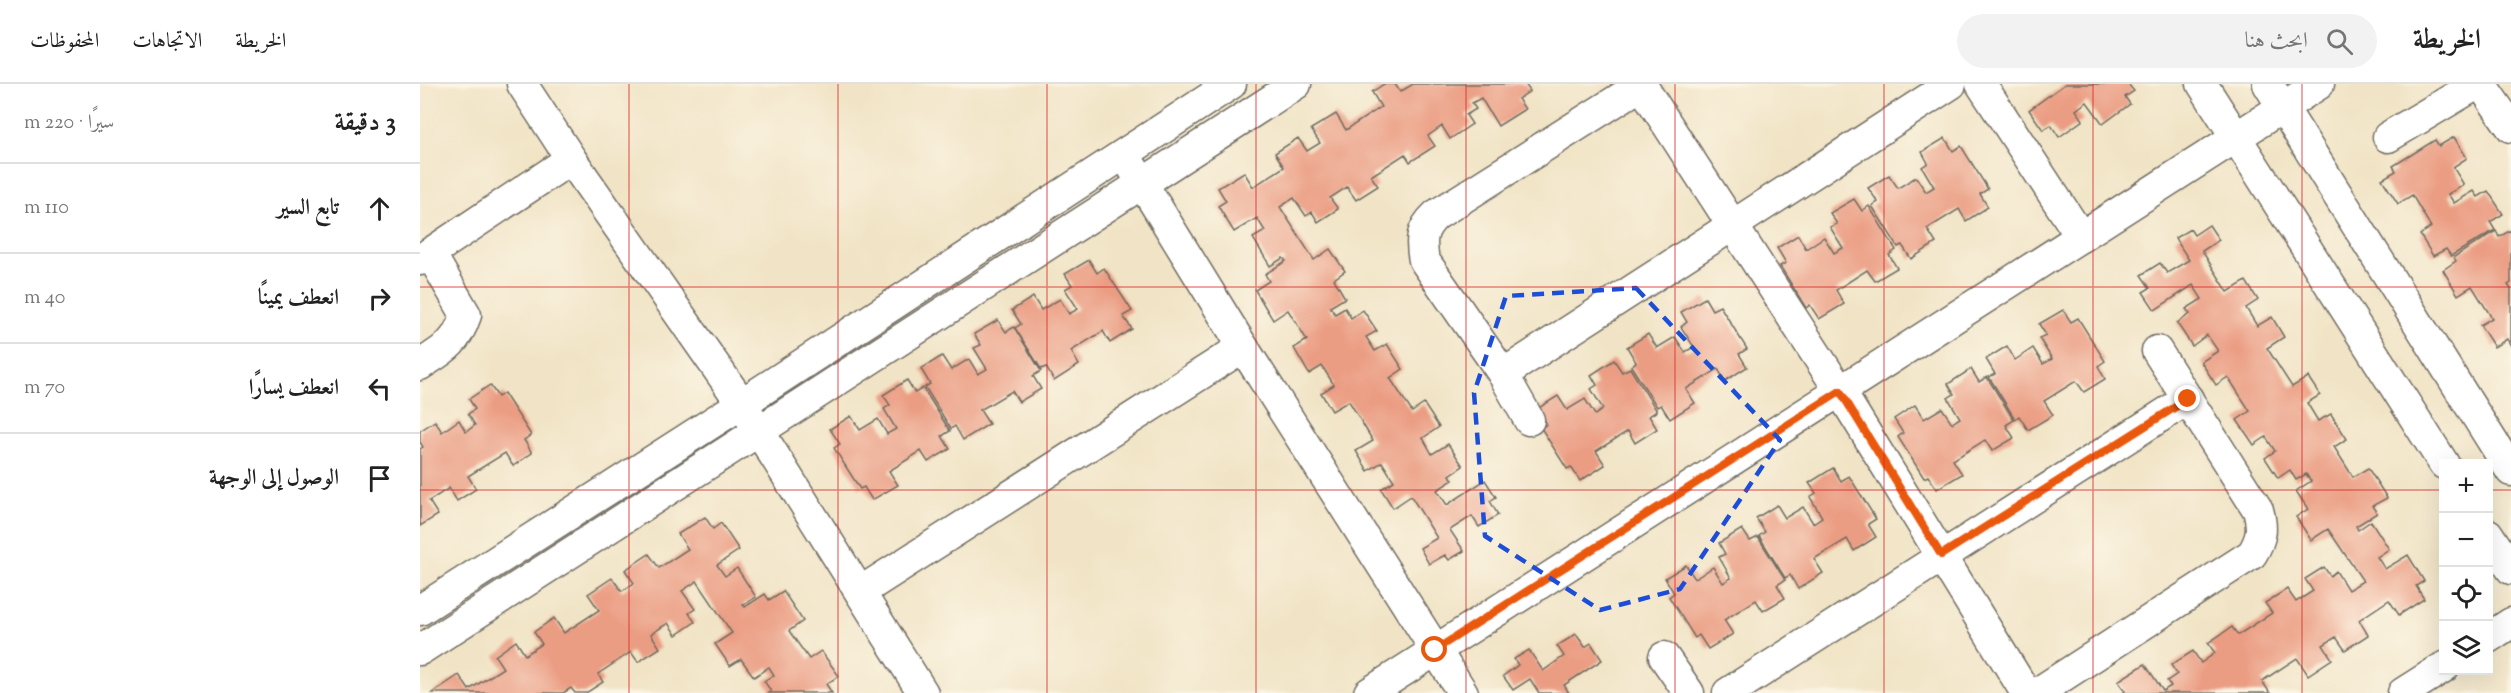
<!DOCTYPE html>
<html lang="ar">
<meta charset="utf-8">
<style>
body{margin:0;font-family:"Sorts Mill Goudy",Amiri,serif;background:#f2f2f2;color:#222;direction:rtl}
.controls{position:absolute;right:18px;bottom:18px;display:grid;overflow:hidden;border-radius:0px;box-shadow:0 6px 24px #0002}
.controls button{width:54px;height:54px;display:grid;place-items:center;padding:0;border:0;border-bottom:2px solid #e0e0e0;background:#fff;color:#222;font:30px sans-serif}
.stop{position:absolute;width:18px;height:18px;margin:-14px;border:4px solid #ea580c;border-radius:50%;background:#fff}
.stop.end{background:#ea580c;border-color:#fff;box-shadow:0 2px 6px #0008}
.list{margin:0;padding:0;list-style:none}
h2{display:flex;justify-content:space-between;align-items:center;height:78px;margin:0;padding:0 24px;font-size:26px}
h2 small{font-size:20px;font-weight:400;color:#767676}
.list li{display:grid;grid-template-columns:39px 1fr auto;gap:18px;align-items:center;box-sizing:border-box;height:90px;padding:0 24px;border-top:2px solid #e0e0e0}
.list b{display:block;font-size:22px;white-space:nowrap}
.list em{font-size:20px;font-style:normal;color:#767676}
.icon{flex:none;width:33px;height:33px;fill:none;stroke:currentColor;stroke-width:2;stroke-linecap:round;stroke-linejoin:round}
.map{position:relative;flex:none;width:2091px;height:609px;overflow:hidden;direction:ltr}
header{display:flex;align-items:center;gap:36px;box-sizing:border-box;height:84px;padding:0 30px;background:#fff;border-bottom:2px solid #e0e0e0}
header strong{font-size:28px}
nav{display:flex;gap:33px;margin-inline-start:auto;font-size:21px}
.search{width:420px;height:54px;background:#f2f2f2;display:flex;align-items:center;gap:15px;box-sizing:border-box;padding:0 21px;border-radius:33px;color:#767676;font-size:22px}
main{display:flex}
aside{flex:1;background:#fff}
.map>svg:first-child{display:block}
.building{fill:#eb9d83}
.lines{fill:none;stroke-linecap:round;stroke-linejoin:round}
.minor-casing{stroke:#706c61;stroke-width:33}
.minor{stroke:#fff;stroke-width:30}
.route{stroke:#ea580c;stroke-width:8}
.marked{fill:none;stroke:#1d4ed8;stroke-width:4.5;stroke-dasharray:12 8;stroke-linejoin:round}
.grid{fill:none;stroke:#d62828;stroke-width:1.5;stroke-opacity:0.55}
</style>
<header>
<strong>الخريطة</strong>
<div class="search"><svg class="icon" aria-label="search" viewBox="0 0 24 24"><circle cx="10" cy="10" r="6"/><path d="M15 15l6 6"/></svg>ابحث هنا</div>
<nav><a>الخريطة</a><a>الاتجاهات</a><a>المحفوظات</a></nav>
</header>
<main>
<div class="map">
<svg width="2091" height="609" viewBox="0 0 2091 609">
<rect width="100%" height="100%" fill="#fcf5e5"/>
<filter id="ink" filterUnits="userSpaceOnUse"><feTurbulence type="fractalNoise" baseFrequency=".0167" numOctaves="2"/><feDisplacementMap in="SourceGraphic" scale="12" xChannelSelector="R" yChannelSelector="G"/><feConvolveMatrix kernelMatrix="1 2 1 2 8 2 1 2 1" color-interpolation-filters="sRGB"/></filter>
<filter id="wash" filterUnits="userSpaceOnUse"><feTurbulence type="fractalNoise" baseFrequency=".008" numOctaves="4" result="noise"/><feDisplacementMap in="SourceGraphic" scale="24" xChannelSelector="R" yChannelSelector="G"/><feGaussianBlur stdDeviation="1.35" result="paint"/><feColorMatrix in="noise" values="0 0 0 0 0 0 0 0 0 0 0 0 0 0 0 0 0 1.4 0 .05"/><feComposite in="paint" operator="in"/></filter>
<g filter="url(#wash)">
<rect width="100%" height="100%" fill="#f1e4c6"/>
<g id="blocks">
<g class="building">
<polygon points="964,0 975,0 980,8 993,0 1105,0 1110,7 1098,15 1105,25 1078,42 1061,14 1052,19 1056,25 1046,31 1052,40 1030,55 1022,42 1008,52 1015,62 990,78 985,70 951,92 958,102 936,116 927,103 910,114 918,125 898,138 892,128 886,132 874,114 860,123 894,176 910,165 925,187 914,195 925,214 910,223 915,230 925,224 931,234 943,226 957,247 946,253 955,267 967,260 983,285 970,294 992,328 1004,320 1019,343 1003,354 1012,370 1028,360 1043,382 1030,391 1033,396 1017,406 1027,421 1065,396 1076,413 1070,417 1078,431 1059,443 1052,432 1030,446 1044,467 1029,476 1025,471 1009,480 1000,464 1017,454 991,412 973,424 961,405 974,397 962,378 948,387 936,367 953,357 929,317 912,327 901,309 914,301 902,282 889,290 874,264 887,256 868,226 853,236 835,206 849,197 845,190 866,177 863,174 850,182 833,154 845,147 837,134 814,148 798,122 806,117 798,104 824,88 833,103 864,83 855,69 878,54 887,67 900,59 891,45 916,30 926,46 961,23 952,8"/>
<polygon points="1645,0 1708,0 1714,7 1705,13 1710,20 1683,40 1667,18 1656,26 1663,36 1639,53 1631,41 1623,46 1609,26"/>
<polygon points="2034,53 2047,74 2033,83 2044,101 2028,110 2034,119 2054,107 2058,113 2068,107 2083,130 2070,138 2075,146 2031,172 2026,165 2013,172 2000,151 2011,143 1992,111 1978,120 1962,95 1976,87 1973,82 2015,56 2019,62"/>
<polygon points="1525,54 1533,67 1541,62 1568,105 1560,110 1568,123 1546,137 1539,125 1507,145 1516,159 1491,175 1482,161 1478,163 1452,122 1458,118 1448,104 1469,91 1478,104 1496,93 1506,108 1514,103 1502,83 1508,79 1502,68"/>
<polygon points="1434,115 1442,127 1449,122 1476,166 1469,171 1477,184 1455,197 1447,186 1416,206 1424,220 1399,235 1390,221 1386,224 1360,182 1366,179 1357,164 1378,151 1386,165 1404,153 1414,169 1423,164 1410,143 1417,140 1410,129"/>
<polygon points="1789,141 1799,156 1782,167 1808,208 1826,197 1838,216 1826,224 1837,242 1852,233 1864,253 1847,264 1872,303 1888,293 1900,311 1887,319 1898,337 1911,330 1927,355 1914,363 1933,393 1948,384 1967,414 1952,422 1957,429 1936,442 1938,446 1951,437 1969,465 1957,473 1965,485 1988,471 2004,497 1996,502 2004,515 1979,531 1969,516 1939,536 1948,551 1925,566 1916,553 1903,561 1912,575 1888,591 1877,574 1842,597 1850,609 1703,609 1705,607 1698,597 1725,580 1743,607 1751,602 1747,597 1757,590 1751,581 1773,567 1781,579 1795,569 1788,559 1812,543 1818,551 1852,529 1845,519 1867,505 1876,518 1893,507 1885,495 1904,483 1910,492 1916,487 1928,506 1943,497 1908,445 1891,456 1876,433 1888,425 1876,407 1891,397 1886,390 1876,396 1870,386 1858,394 1845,374 1855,367 1846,353 1834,361 1817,336 1830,327 1808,293 1796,301 1781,278 1798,267 1787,251 1772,262 1757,239 1770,230 1766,225 1782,215 1773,201 1735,226 1723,208 1730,204 1721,191 1740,179 1747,189 1769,176 1755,154 1770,145 1774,151"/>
<polygon points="2091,146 2091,199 2088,201 2091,205 2091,262 2087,255 2074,263 2060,241 2072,234 2052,202 2038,211 2023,186 2036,177 2034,173 2076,147 2079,153"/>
<polygon points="669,176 677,189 684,184 712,227 703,232 712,245 690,259 683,247 651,267 659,281 634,297 626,283 621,285 595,244 601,240 592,226 613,213 621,226 640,215 649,230 658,225 645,205 652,201 645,190"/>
<polygon points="1285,214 1292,226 1300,222 1327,265 1319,270 1327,283 1305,297 1298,285 1266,305 1275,319 1250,335 1241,321 1237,323 1211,282 1216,278 1207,263 1228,250 1237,264 1255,253 1265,268 1274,263 1261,243 1267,238 1261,228"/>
<polygon points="1643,226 1651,238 1658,234 1685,277 1678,282 1685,295 1664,308 1656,297 1624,317 1633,331 1608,346 1599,332 1595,335 1569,293 1575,290 1566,275 1587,262 1595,276 1613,264 1623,280 1632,275 1619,254 1626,251 1619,240"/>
<polygon points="578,236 586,248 594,243 621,287 613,292 621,305 599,318 592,307 560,326 569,340 543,356 535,342 531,345 505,303 510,300 501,285 522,272 531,286 549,275 558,290 567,285 554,264 561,261 554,250"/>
<polygon points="1194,276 1202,288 1210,284 1237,327 1229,332 1237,345 1215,359 1208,347 1176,367 1185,381 1160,397 1151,383 1147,385 1121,344 1127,340 1117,325 1138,312 1147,326 1165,315 1175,331 1183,325 1171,305 1177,301 1171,291"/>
<polygon points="1551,285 1559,298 1567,293 1594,336 1586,341 1594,354 1572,367 1565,356 1533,376 1542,390 1517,405 1508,392 1504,394 1478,353 1483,349 1474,335 1495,321 1504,335 1522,324 1532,339 1540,334 1528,314 1534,310 1528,300"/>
<polygon points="487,296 495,309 503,304 530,347 522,352 530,365 508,378 501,367 469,387 478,401 452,416 444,403 440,405 414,364 420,360 410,345 431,332 440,346 458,335 467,350 476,345 464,325 470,321 463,311"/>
<polygon points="70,301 78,313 84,309 111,351 104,356 112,369 93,382 85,369 48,392 56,405 37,417 29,404 9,417 18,431 0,442 0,365 3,363 0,358 0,347 15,337 22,348 39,336 46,348 55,341 48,330 55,325 49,315"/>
<polygon points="1413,384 1421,397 1429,392 1456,435 1448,440 1456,453 1434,467 1427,455 1394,475 1403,489 1378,505 1370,491 1365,494 1339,452 1345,448 1336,434 1357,421 1365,434 1383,423 1393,439 1402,433 1390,413 1396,409 1389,399"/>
<polygon points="285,433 293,445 301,439 319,466 297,481 305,492 317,484 336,513 323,521 325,523 345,510 349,516 363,507 383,537 369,547 389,575 401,567 419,592 406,600 412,609 348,609 351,607 344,597 354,591 349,583 334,593 321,575 310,582 295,560 312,549 277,497 262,507 275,525 269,529 275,538 256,551 248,539 231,550 240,564 218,578 211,568 178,590 183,598 166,609 155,609 151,604 143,609 12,609 39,591 49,606 83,584 75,572 96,557 105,571 122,560 114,548 134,534 144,549 179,526 168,510 192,494 202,507 214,499 205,486 229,470 239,484 268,465 258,450"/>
<polygon points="1322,445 1330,457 1338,453 1365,496 1357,501 1365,514 1343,527 1336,516 1304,536 1313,550 1288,565 1279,551 1275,554 1249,513 1254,509 1245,494 1266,481 1275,495 1293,483 1303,499 1311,494 1299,473 1305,470 1299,459"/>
<polygon points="1156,550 1165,563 1171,559 1182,576 1144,601 1149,609 1119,609 1110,595 1093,606 1083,592 1098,581 1094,575 1109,566 1123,587 1144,572 1137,562"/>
</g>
</g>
</g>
<g filter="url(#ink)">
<use href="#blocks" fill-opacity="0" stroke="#706c61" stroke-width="1.5"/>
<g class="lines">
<g class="minor-casing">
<g id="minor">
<polyline points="102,0 151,75 322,320 503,609"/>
<polyline points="1221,0 1420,307 1606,609"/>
<polyline points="1561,0 1661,153"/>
<polyline points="1782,0 2024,380"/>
<polyline points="1848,0 2091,387"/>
<polyline points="2061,0 2091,43"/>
<polyline points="1968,53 2057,0"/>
<polyline points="711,81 823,263 1043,609"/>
<polyline points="0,176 151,75"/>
<path d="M0 281C25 265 36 260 46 231L10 169"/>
<polyline points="1083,290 1531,0"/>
<path d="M1109 336 1083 290 1004 176C1000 156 1001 145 1016 131L1221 1"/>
<polyline points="2068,450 2091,485"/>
<polyline points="440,508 823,263"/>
<polyline points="0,526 315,324 811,0"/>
<polyline points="2068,554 2091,539"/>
<polyline points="0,566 876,0"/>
<polyline points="1244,573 1269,609"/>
<polyline points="949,609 1899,0"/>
<polyline points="1308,609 1768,315"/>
<path d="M1617 609 1832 470C1842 454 1843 444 1838 426L1737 267"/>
<polyline points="1983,609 2024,583"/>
</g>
</g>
<use href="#minor" class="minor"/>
</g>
</g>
<g class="lines" filter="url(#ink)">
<polyline class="route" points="1015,566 1420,307 1521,471 1768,315"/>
</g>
<path class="marked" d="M1216 204 1360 356 1260 505 1180 526 1065 452 1054 309 1086 212Z"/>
<path class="grid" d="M209 0V609M418 0V609M627 0V609M836 0V609M1046 0V609M1255 0V609M1464 0V609M1673 0V609M1882 0V609M0 203H2091M0 406H2024M2068 406H2091"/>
</svg>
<div class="controls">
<button>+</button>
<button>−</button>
<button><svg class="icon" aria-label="locate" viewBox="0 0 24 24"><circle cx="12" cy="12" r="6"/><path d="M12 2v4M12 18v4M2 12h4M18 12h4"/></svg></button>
<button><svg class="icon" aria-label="layers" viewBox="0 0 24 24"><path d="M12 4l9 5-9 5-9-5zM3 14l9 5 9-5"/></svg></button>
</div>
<div class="stop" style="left:1015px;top:566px"></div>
<div class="stop end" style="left:1768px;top:315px"></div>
</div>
<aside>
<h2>3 دقيقة<small>سيرًا · 220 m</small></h2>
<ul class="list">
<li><svg class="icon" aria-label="ahead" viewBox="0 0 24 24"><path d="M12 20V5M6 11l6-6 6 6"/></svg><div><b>تابع السير</b></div><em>110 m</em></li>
<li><svg class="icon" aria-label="right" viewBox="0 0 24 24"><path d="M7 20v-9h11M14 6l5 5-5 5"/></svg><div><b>انعطف يمينًا</b></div><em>40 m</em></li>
<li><svg class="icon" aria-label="left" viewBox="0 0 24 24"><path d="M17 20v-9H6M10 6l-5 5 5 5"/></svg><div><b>انعطف يسارًا</b></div><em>70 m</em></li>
<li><svg class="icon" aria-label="arrive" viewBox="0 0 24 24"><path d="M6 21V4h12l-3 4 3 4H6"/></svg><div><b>الوصول إلى الوجهة</b></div></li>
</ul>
</aside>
</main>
